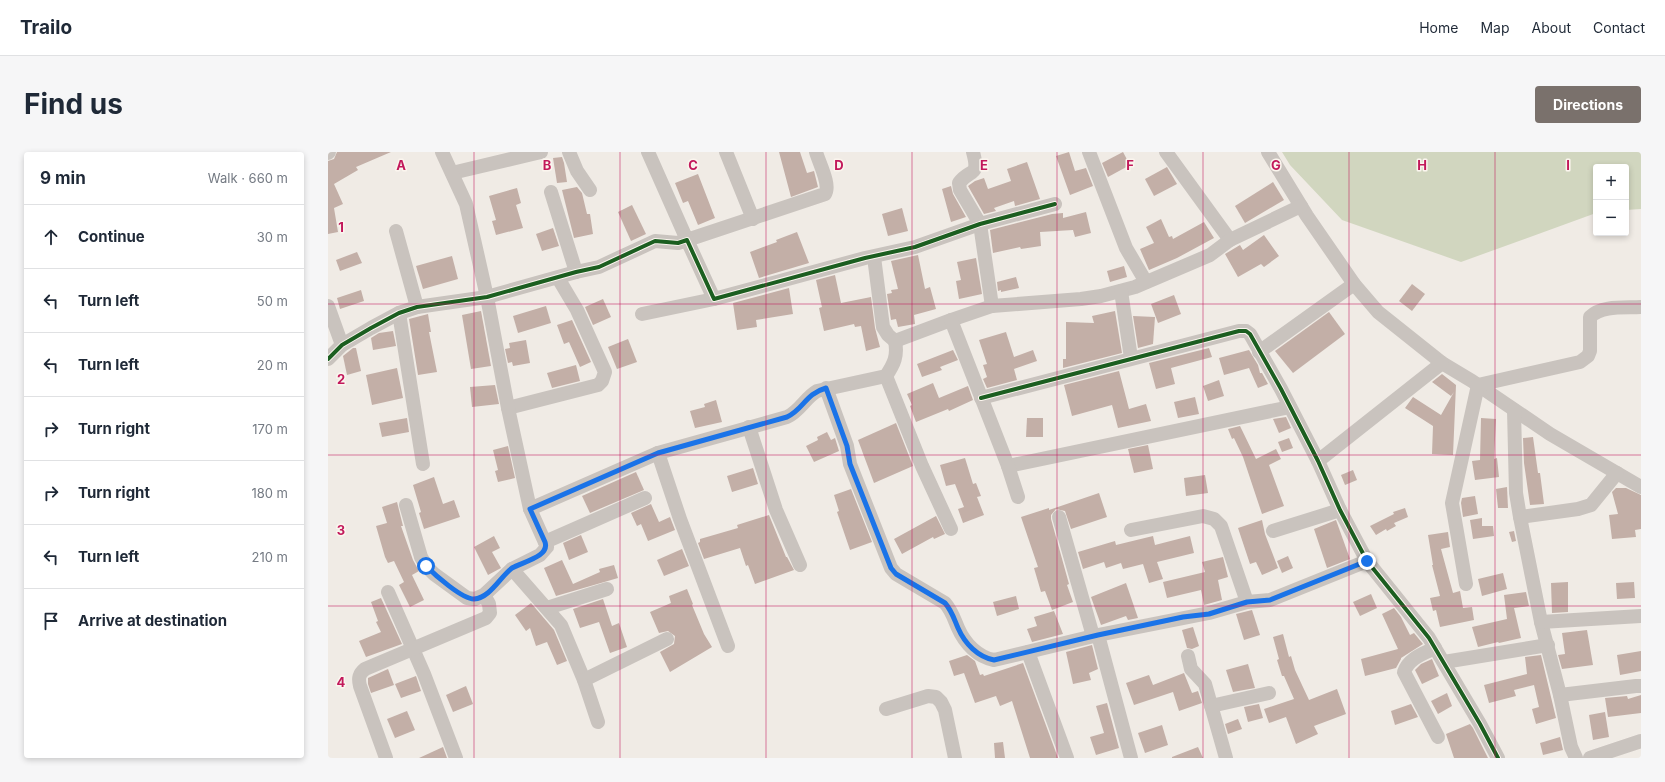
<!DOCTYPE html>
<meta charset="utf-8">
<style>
body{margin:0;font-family:Inter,sans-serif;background:#f6f6f7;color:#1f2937}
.controls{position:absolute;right:12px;top:12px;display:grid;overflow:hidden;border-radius:4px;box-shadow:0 2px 6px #0003}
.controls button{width:36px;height:36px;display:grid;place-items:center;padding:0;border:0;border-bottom:1px solid #e0e1e3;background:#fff;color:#1f2937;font:20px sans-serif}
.stop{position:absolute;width:12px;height:12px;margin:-9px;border:3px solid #1a73e8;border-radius:50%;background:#fff}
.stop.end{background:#1a73e8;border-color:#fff;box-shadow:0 1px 4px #0008}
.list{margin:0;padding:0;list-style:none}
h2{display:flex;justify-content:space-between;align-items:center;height:52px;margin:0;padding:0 16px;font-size:17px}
h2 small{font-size:13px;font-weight:400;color:#747a83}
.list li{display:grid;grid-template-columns:26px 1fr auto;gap:12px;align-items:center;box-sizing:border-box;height:64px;padding:0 16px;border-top:1px solid #e0e1e3}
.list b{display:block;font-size:15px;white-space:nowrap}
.list em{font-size:13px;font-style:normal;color:#747a83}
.icon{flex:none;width:22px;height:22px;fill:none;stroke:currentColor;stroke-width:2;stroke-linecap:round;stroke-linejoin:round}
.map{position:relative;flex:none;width:1313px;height:606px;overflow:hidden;border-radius:4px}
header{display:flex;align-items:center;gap:24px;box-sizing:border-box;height:56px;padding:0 20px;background:#fff;border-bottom:1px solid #e0e1e3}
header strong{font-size:19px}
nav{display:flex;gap:22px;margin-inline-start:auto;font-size:14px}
.intro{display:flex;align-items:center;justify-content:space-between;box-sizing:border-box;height:96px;padding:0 24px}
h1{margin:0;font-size:28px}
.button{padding:10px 18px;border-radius:4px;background:#7a716c;color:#fff;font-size:14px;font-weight:700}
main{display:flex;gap:24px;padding:0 24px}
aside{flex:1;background:#fff;border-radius:4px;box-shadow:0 2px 6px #0003}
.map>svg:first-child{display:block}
.green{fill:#d1d6bf}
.building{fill:#c3afa7}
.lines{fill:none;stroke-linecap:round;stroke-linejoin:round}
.minor{stroke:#c9c3be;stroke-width:14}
.cycleway-casing{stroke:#fbf5ee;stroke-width:6}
.cycleway{stroke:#1b5e20;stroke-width:4}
.route{stroke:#1a73e8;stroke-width:5}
.grid{fill:none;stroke:#c2185b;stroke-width:1;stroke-opacity:0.55}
.grid-label{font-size:13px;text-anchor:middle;font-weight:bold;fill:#c2185b;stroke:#fbf5ee;stroke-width:3;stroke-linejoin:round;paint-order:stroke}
</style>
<header>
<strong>Trailo</strong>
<nav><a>Home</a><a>Map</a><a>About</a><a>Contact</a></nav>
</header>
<div class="intro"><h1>Find us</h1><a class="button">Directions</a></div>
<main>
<aside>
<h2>9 min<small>Walk · 660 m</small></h2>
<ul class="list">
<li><svg class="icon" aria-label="ahead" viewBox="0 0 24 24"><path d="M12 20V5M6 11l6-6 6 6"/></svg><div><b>Continue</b></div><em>30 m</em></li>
<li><svg class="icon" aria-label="left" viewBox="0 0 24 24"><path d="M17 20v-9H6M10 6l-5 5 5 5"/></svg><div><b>Turn left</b></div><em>50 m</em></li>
<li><svg class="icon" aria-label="left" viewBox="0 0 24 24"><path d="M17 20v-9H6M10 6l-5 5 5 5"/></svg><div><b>Turn left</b></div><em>20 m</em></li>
<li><svg class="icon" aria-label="right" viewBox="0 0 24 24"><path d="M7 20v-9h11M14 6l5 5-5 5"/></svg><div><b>Turn right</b></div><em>170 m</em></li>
<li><svg class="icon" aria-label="right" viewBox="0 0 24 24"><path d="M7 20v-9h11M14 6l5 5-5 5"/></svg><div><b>Turn right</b></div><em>180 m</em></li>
<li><svg class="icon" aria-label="left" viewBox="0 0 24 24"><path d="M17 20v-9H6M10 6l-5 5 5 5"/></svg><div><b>Turn left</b></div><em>210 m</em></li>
<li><svg class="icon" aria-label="arrive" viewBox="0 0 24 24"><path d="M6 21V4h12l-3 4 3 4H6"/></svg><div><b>Arrive at destination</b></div></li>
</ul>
</aside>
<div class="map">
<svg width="1313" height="606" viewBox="0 0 1313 606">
<rect width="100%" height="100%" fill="#f0ebe5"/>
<polygon class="green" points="954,0 1313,0 1313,57 1298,58 1298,15 1268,15 1268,61 1133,110 1014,68 962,13"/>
<g class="building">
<polygon points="9,0 63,0 28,15 30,18 6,32 15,52 6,56 10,80 0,82 0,9 6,7"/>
<polygon points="451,0 472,0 479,21 486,19 490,35 463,45"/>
<polygon points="741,0 747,19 758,16 765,34 742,43 728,4"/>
<polygon points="795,0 802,13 780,25 774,11"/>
<polygon points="234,5 236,11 239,30 229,31 225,6"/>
<polygon points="699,10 712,47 687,54 686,49 666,56 668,59 656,62 640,34 647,29 656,26 660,37 683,29 679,17"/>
<polygon points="839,15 849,32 826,44 817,27"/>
<polygon points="370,22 387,66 370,73 360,49 355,51 347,31"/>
<polygon points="945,30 956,48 917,71 907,54"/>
<polygon points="623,34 625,42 638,65 623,70 614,37"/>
<polygon points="249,35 254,41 259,62 262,62 265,82 246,86 234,38"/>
<polygon points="189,36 193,51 188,53 195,76 168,83 164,69 168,68 161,44"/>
<polygon points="304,53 318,82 303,89 290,60"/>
<polygon points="574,56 580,79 560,84 554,62"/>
<polygon points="758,60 763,81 747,85 745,78 712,80 713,94 693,97 692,95 665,101 662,78 724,62 735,61 735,66"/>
<polygon points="833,67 841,85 844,84 845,87 876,70 886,86 849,106 821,118 812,97 826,91 818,75"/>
<polygon points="225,76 231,94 214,99 208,82"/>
<polygon points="469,80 481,111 431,126 422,100 449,90 448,88"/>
<polygon points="936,83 951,104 936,115 933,112 910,125 897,102 912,93 915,98"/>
<polygon points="29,100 34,111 12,119 8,108"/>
<polygon points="590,103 597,137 602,135 608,157 586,163 587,172 570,175 568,167 563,168 559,142 564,141 563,138 570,137 563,109"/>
<polygon points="124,104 130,127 95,137 88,114"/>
<polygon points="648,106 654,142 631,147 628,129 633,128 629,110"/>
<polygon points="796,114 799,125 782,130 779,119"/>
<polygon points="507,123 513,151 543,145 547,176 552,195 538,199 533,174 527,175 526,172 496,179 491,156 494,155 488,128"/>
<polygon points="688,125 691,136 673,140 673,138 670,139 669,130"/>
<polygon points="1084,132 1097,142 1084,159 1071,149"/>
<polygon points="461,136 465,162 428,168 429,175 409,178 405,151"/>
<polygon points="33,138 36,149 12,157 9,146"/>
<polygon points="846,143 853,162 830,171 823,152"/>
<polygon points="275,147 283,165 265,173 257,155"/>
<polygon points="218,154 223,171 190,181 185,164"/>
<polygon points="153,159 163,214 143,217 134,163"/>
<polygon points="787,159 794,201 735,216 735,207 738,207 738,170 766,171 764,164"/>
<polygon points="1001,160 1017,182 965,221 947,199"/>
<polygon points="100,162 103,180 101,180 109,220 90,223 81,167"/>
<polygon points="805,164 827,165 825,192 810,196"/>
<polygon points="244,168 263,210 252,215 241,190 236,192 229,173"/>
<polygon points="65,179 68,194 45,198 43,186 51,181"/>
<polygon points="678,180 686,205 705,198 709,209 686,217 689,228 659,236 655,227 659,225 655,213 659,212 651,188"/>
<polygon points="300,187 309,210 289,217 280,195"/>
<polygon points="198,188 202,211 185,214 184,210 180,211 177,197 182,196 181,191"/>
<polygon points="25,196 28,196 33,219 19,223 15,204"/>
<polygon points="881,196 884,205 843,216 847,232 828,237 821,211"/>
<polygon points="625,198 630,208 612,215 614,218 594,225 589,212"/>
<polygon points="921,198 930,213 932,221 934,221 940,232 930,236 921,216 896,223 891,206"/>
<polygon points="248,213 252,229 224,236 219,221"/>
<polygon points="69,216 75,246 44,253 38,223"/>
<polygon points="791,219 801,257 818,252 823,269 790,276 784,253 744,264 736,233"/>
<polygon points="1114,222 1128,233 1125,303 1104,302 1105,274 1077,256 1085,245 1113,263 1126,240 1123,244 1104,230"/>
<polygon points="891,228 896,244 880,249 875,234"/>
<polygon points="605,231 611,246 640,234 645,248 621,259 620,257 588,270 582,254 584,253 579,242"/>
<polygon points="167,233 171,252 144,255 142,235"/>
<polygon points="867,245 871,262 850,266 846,250"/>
<polygon points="388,248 394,270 367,276 362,259 377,255 376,252"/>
<polygon points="958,265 963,276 951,281 945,267"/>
<polygon points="79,266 81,280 54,285 51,271"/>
<polygon points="699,266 715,266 715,285 698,285"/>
<polygon points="1153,266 1168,267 1166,307 1169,306 1171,325 1147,328 1144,309 1152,308"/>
<polygon points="568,271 585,314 546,331 530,288"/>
<polygon points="912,274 928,307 948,297 953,307 941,313 956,354 934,362 915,305 906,286 904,287 900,277"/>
<polygon points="499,280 503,288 507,286 511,299 486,310 478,294 490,288 489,285"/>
<polygon points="1205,285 1210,321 1212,321 1216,352 1202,353 1196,311 1195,286"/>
<polygon points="961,286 965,296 954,300 950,290"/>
<polygon points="820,293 825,317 806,321 800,297"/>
<polygon points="180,294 187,326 170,330 167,319 170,318 165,298"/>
<polygon points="637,306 645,332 648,331 653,344 649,345 656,363 635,371 630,357 636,355 627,332 618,334 612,313"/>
<polygon points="425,316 430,332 404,340 399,324"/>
<polygon points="1025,318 1029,328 1017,333 1013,323"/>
<polygon points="308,320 316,338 262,361 254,344"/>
<polygon points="877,323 880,341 858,344 856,326"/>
<polygon points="106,325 115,352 126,348 132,365 96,377 91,361 93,360 85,333"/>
<polygon points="1179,335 1180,356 1170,356 1168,337"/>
<polygon points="1288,336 1298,336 1313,343 1313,377 1307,378 1308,385 1284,387 1281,363 1290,362 1284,340"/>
<polygon points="523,337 544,390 522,398 509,360 511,359 506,343"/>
<polygon points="771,341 779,365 743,377 737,359 728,357 723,363 723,367 741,432 739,433 745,450 724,458 717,439 713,440 706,416 710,415 693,365 721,356 721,358"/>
<polygon points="1147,344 1150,362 1135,365 1133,351 1134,346"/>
<polygon points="69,350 75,374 73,374 85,408 91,419 84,423 96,448 82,455 71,433 76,430 66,409 60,411 57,405 48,374 59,371 54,355"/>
<polygon points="323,352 331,370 342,365 347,378 320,389 313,372 309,374 303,361"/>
<polygon points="1077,356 1080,365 1066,371 1068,374 1059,379 1058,377 1048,383 1042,374 1066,362 1065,360"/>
<polygon points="441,363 458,405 459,405 466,418 427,432 420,413 418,414 412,396 376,407 370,391 372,390 372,387 410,376 409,373"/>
<polygon points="608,364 617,382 606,387 605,385 574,402 566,387"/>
<polygon points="1154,366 1154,374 1165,374 1166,384 1145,387 1142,368"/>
<polygon points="934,368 937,382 950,416 934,423 928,410 922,412 910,376"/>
<polygon points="1008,368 1022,407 999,416 986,377"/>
<polygon points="1186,379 1188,389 1184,390 1181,380"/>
<polygon points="1120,380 1122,395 1113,397 1125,441 1132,439 1135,456 1144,455 1146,468 1112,475 1108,458 1105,459 1102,446 1112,444 1104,413 1105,413 1100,383"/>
<polygon points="253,383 260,400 241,408 235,391"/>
<polygon points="166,384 172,396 164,400 173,416 160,423 146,395"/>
<polygon points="825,384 827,393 862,384 866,401 829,410 835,427 821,431 815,412 795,417 793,411 778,416 776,410 755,417 750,400 787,389 788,393"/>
<polygon points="354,397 361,414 336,424 329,408"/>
<polygon points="960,404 965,416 954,421 949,409"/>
<polygon points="895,405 900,425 890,428 894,448 876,453 873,438 839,446 835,430 877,420 874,410"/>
<polygon points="234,408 245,432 272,420 271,417 286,413 290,426 228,444 216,416"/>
<polygon points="1175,421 1179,437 1154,444 1150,427"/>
<polygon points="1240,430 1240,460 1224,461 1223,431"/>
<polygon points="1306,430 1307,446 1289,447 1288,431"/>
<polygon points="798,431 810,466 800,468 798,464 773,473 763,445"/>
<polygon points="359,437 365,452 364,453 376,482 384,495 342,520 332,500 346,492 347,484 340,479 331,481 322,460 343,451 341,444"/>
<polygon points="1198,440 1201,454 1186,456 1193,486 1171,491 1170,490 1150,495 1144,475 1179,467 1176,443"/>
<polygon points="1043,442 1049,456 1032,464 1025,450"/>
<polygon points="688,444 691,457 669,464 665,450"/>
<polygon points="53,446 74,492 38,505 31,489 53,480 48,470 50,469 43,450"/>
<polygon points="275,447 284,474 291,471 299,495 282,501 271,470 252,476 245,457"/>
<polygon points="203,451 226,478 239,509 229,513 219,490 208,494 202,476 198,479 187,463"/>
<polygon points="1066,456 1073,465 1082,483 1086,481 1095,492 1073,506 1073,507 1068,516 1037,524 1033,507 1070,497 1054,462"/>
<polygon points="924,458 932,483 916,488 908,462"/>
<polygon points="726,459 735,482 704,490 699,477 709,474 706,465"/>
<polygon points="865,475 871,494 864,497 859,496 854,478"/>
<polygon points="1259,478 1265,513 1234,517 1230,503 1237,502 1234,481"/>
<polygon points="955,482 961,505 963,504 967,518 981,548 1009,537 1018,562 986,574 990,582 968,592 958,565 941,571 936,557 966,547 956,524 954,524 949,508 951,507 945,485"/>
<polygon points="764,493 770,517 761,521 763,528 745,532 738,500"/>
<polygon points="1313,499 1313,519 1292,523 1289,503"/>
<polygon points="639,503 647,509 652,523 655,522 656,524 695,511 730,606 702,606 684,549 672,554 668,544 647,551 636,521 626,524 621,509"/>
<polygon points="1213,503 1228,566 1208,572 1204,557 1211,555 1206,533 1186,538 1188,544 1161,551 1156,533 1199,522 1197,505"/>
<polygon points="1104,507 1111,524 1094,532 1087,518 1093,512"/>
<polygon points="920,512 927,536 905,540 898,518"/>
<polygon points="60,517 66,533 43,541 40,532 40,526"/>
<polygon points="856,521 864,541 870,539 874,551 851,559 845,540 806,553 798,531 821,523 825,533"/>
<polygon points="88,524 93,539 73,546 67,532"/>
<polygon points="138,534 145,552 125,560 118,543"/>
<polygon points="1119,541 1124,554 1110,562 1103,549"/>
<polygon points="1313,543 1313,561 1280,565 1277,546 1299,544 1300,547"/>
<polygon points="779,551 791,596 768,603 762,585 776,581 768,554"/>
<polygon points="931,552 935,566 920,570 916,555"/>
<polygon points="1083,552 1090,565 1067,573 1063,559"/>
<polygon points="79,559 87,578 67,586 59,567"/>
<polygon points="1277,560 1281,585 1265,588 1261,563"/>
<polygon points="910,567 914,577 900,582 897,572"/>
<polygon points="1142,572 1145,576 1160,606 1126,606 1118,582"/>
<polygon points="834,573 840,593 817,601 810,581"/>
<polygon points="1232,585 1235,598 1215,603 1212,591"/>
<polygon points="675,590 677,606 667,606 666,591"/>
<polygon points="115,595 119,606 91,606"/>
<polygon points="870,595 875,606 844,606 844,605"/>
</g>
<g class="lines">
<g class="minor">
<polyline points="241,0 249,19 262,38"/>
<path d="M320 0 359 88 497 42C503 33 491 11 488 0"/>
<polyline points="398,0 425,67"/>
<path d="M645 0C652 26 642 16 631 31L632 38 652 72 664 154"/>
<polyline points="761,0 798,96 818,130"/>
<polyline points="838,0 902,88"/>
<polyline points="940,0 979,64 1026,132 1050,160 1114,211 1144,229 1222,282 1313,335"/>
<polyline points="0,1 1,0"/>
<polyline points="124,21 213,0"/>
<polyline points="223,40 248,120"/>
<polyline points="68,79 89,155"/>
<polyline points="546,105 555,175 560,183 567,189 623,168 664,154 753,147 773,144 807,135 882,103 902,88 973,54"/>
<polyline points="793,139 803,206"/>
<polyline points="0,154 14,193"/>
<polyline points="71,161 95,312"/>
<polyline points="314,162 386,147"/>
<polyline points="623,168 680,314 962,255"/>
<polyline points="931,200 1026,132"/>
<polyline points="0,207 14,193 43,176 71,161 89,155 159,145 248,120 271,115 327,89 350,91 359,88 386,147 537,106 587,95 652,72 727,52"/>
<polyline points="558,224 594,314 623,377"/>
<path d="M498 236 519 294 522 312 563 416 568 422 617 451C624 459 626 467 630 476 637 492 650 505 666 508L770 483 881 461 919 450 942 448 1039 409"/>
<polyline points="653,246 911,179 918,179 922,182 953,237 990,309 1012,358 1039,409 1101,486 1152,572 1170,606"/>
<polyline points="180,256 270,233 274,229 277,220 249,158 230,126"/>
<polyline points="1186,258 1188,341 1192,365 1213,470 1232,543 1243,595 1248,606"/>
<polyline points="421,275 448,358 472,413"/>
<polyline points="330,301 352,367 400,494"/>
<polyline points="990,309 1114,211"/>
<polyline points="680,314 690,345"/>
<polyline points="78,353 93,405 98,414 106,422 139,446 147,447 156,443 184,417 212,403 219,395 202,357 180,256 159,145 138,52 114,0"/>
<path d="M202 357 330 301 459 265C472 259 477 246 489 239L558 224C566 212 570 204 567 189"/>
<polyline points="731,365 765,484"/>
<polyline points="1192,365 1250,357 1263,353 1289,321"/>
<polyline points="803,378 875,364 886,367 893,374 919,450"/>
<polyline points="945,379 1012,358"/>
<polyline points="217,390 317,346"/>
<polyline points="184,417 233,473 256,528 270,570"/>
<path d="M1138 432 1124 351 1150 233 1252 210 1260 204 1262 199V165C1274 153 1297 156 1313 155"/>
<polyline points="60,440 96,522 128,606"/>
<polyline points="219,456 279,437"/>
<polyline points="1213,470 1313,464"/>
<polyline points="770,483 803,606"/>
<path d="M1107 496C1095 502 1081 506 1076 520L1110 585"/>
<polyline points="700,500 739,606"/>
<polyline points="860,504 863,517 877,532 898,606"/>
<polyline points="1116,510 1220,493"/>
<polyline points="256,528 339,487"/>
<polyline points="1232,543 1308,534 1313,534"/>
<polyline points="883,554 941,541"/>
<polyline points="558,557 600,544 608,545 613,550 617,558 627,606"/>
<path d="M58 606 32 534C30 526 31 522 37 517L158 466 162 461 161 452 156 443"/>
<polyline points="1262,606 1313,589"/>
</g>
<g class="cycleway-casing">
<g id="cycleway">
<polyline points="0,207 14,193 43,176 71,161 89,155 159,145 248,120 271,115 327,89 350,91 359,88 386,147 537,106 587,95 652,72 727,52"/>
<polyline points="653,246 911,179 918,179 922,182 953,237 990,309 1012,358 1039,409 1101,486 1152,572 1170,606"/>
</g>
</g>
<use href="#cycleway" class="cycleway"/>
</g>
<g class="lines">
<path class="route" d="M98 414C107 423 134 447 146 447 162 446 172 425 184 416 194 410 222 405 217 390L202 357 330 301 459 265C476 257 477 242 498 236L519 294 522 312 563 416 568 422 617 451C624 459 626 467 630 476 637 492 650 505 666 508L770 483 855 465 881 462 919 450 942 448 1039 409"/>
</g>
<path class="grid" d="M146 0V606M292 0V606M438 0V606M584 0V606M729 0V606M875 0V606M1021 0V606M1167 0V606M0 152H1313M0 303H1313M0 454H1313"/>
<g class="grid-label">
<text x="73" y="18">A</text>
<text x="219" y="18">B</text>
<text x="365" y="18">C</text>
<text x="511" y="18">D</text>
<text x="656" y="18">E</text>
<text x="802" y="18">F</text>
<text x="948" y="18">G</text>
<text x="1094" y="18">H</text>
<text x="1240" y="18">I</text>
<text x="13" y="80">1</text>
<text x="13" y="232">2</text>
<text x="13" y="383">3</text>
<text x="13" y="535">4</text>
</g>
</svg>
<div class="controls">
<button>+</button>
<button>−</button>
</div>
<div class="stop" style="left:98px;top:414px"></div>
<div class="stop end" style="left:1039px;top:409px"></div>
</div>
</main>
